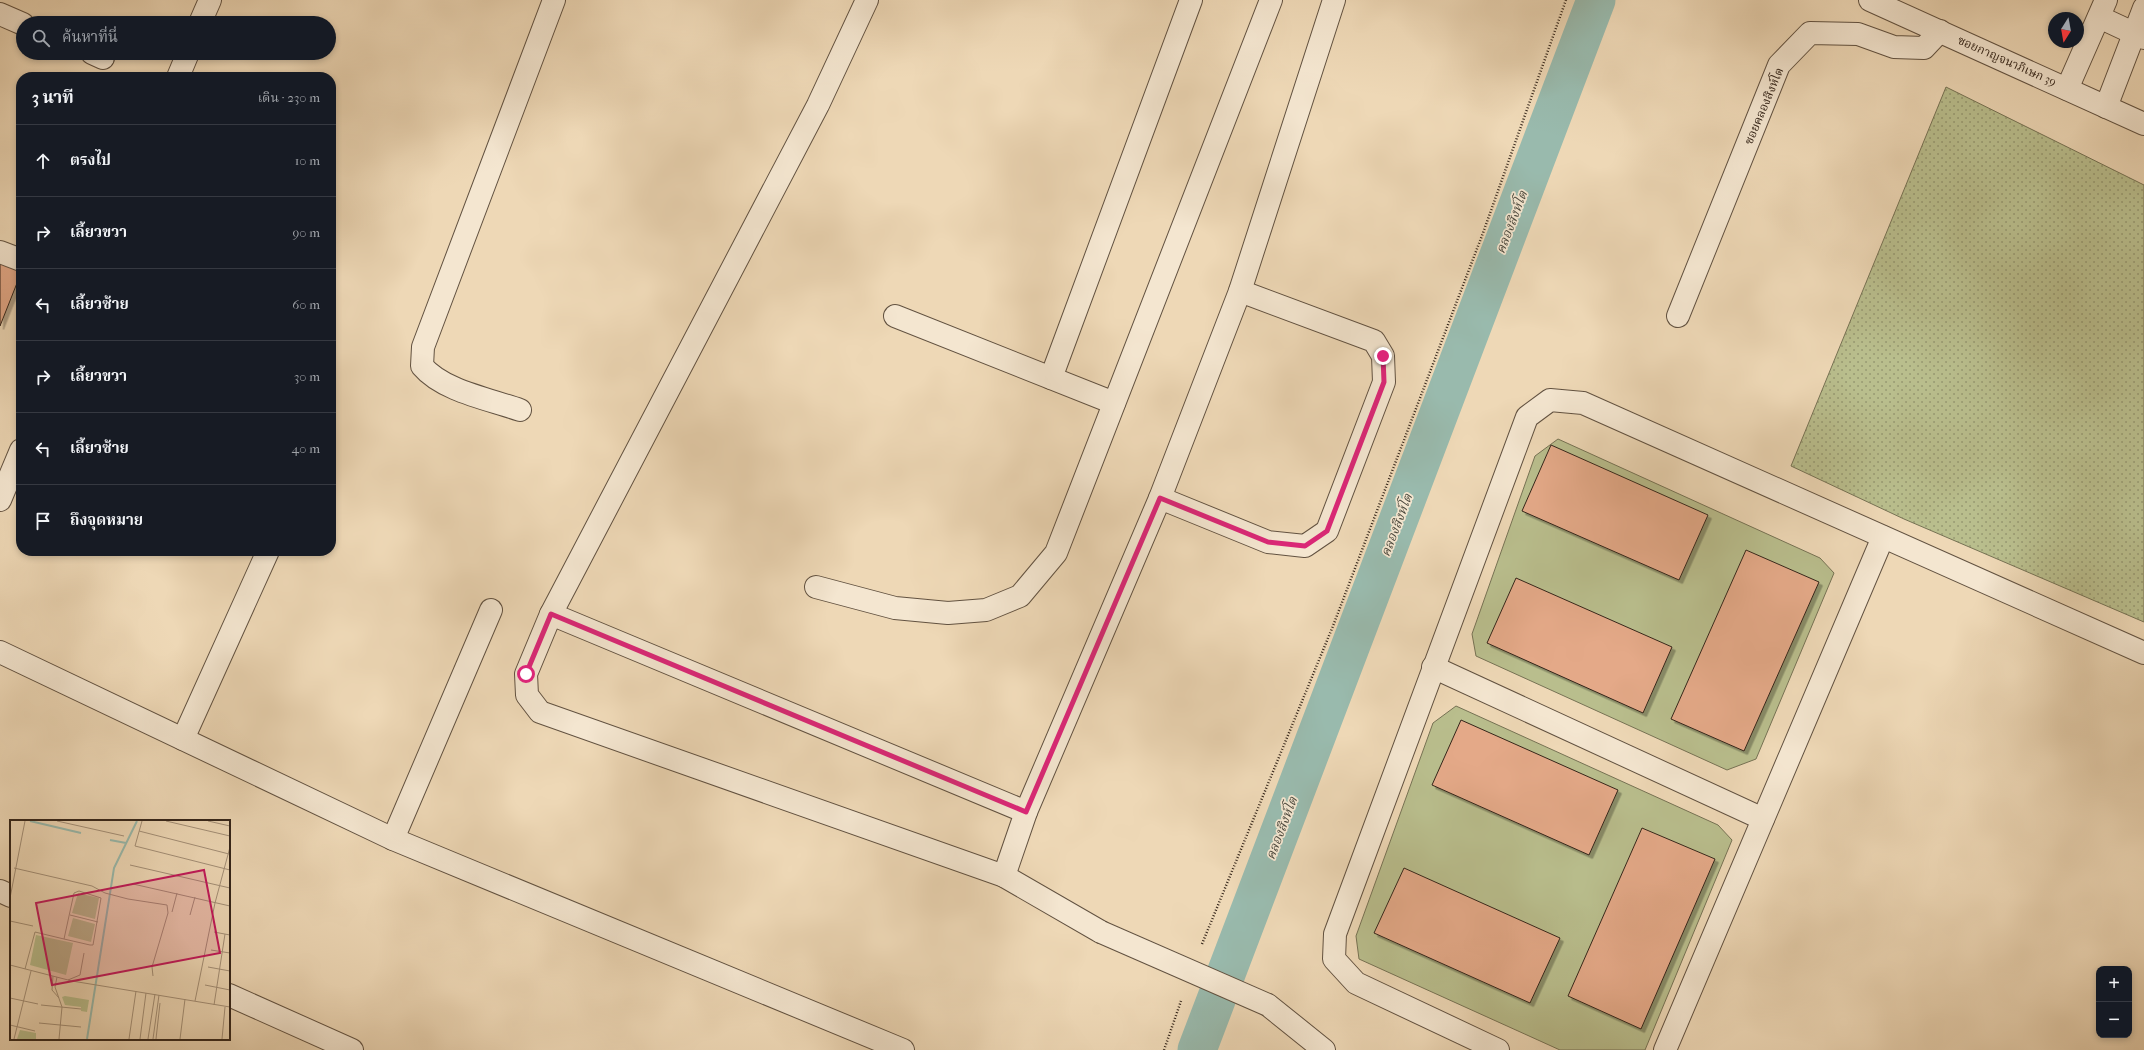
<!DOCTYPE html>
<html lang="th">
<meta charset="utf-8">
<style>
body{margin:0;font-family:"IM FELL French Canon","Noto Serif Thai",serif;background:#242831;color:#f1f3f6}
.controls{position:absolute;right:12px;bottom:12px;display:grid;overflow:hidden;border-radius:8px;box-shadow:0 2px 6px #0003}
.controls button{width:36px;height:36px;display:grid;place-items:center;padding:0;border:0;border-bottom:1px solid #363941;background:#171b24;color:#f1f3f6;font:20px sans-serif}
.compass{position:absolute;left:2048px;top:12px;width:36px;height:36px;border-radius:50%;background:#171b24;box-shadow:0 2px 6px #0003;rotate:191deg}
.stop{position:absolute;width:12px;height:12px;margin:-9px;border:3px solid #db2777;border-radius:50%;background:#fff}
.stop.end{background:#db2777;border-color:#fff;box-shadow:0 1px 4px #0008}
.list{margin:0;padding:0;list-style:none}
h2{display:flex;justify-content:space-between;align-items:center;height:52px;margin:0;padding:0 16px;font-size:17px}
h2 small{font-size:13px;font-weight:400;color:#9ea1a6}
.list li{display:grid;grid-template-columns:26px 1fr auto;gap:12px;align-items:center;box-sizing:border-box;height:72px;padding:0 16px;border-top:1px solid #363941}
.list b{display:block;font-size:15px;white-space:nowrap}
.list em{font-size:13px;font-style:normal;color:#9ea1a6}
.icon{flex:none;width:22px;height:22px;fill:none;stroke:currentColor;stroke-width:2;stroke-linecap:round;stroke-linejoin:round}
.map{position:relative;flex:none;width:2144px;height:1050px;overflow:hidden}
.search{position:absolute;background:#171b24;box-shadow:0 2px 6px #0003;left:16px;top:16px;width:320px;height:44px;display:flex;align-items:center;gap:10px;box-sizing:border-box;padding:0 14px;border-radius:22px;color:#9ea1a6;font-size:15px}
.panel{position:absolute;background:#171b24;box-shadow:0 2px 6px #0003;left:16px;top:72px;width:320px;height:484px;border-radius:16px}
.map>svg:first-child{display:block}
.grass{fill:url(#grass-dots);stroke:#767254}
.garden{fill:#b9be8d;stroke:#767254}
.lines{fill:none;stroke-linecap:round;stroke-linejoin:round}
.canal{stroke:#99baad;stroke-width:39}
.building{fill:#e4a988;stroke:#34251a;filter:url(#shadow)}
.minor-casing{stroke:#625241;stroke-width:24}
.path{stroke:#34251a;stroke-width:2.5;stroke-dasharray:1 2;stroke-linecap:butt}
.minor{stroke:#f4e6d0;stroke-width:22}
.minor-bridge-casing{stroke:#625241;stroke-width:24;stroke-linecap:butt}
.minor-bridge{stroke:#f4e6d0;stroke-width:22}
.route{stroke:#db2777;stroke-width:5}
.labels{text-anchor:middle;stroke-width:3.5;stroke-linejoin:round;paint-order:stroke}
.street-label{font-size:12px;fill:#34251a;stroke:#f4e6d0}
.water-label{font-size:13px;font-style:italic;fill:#4d4a3f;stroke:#f4e6d0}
.inset-river{fill:none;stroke:#99baad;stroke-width:2}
.inset-road{fill:none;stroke:#a49078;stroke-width:1}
.view{fill:#c2185b;fill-opacity:0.15;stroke:#c2185b;stroke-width:2}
.inset-edge{fill:none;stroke:#34251a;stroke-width:2}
</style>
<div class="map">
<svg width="2144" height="1050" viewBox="0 0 2144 1050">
<defs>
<pattern id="grass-dots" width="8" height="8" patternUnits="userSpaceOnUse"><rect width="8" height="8" fill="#b9be8d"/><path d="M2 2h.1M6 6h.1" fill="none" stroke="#979a72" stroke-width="1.8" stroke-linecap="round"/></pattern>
<filter id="shadow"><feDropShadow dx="3.5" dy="3.5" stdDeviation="0" flood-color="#0004"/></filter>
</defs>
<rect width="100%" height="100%" fill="#eed8b6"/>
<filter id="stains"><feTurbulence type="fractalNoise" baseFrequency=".005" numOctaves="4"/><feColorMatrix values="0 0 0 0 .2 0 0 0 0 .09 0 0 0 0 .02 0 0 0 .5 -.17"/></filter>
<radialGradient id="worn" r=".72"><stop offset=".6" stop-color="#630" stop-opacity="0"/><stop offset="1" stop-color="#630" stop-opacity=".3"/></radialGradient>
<polygon class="grass" points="1946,87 2144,185 2144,622 1904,519 1791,466"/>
<g class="garden">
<polygon points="1558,439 1820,558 1834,573 1756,759 1727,770 1476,656 1472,634 1535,456"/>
<polygon points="1456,706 1718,825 1732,840 1645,1050 1560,1050 1359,959 1356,936 1433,723"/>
</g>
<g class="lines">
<polyline class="canal" points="1197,1050 1596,0"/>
</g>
<g class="building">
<polygon points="0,252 21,260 21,273 0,326"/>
<polygon points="1551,445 1708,515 1679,580 1522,511"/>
<polygon points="1746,550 1819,582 1744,751 1671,719"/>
<polygon points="1516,578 1672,647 1643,713 1487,643"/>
<polygon points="1461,720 1618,790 1589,855 1432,785"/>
<polygon points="1642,828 1715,859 1641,1029 1568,996"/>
<polygon points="1404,868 1560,938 1530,1003 1374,933"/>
</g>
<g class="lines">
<g class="minor-casing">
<g id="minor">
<polyline points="867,0 818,105 551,614 526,674 527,695 540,712 1004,876 1101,932"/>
<polyline points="1870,0 2144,124"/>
<polyline points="0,14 23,24"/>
<polyline points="2099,17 2144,38"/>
<polyline points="200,23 210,0"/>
<polyline points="92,53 103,58"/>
<polyline points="178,77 188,53"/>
<polyline points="2067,89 2106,0"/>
<polyline points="2106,107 2144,8"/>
<polyline points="0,252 21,260"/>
<polyline points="895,316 1114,403"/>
<polyline points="1678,316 1779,65 1810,33 1858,34 1894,47 1924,48 1940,31"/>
<polyline points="1051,378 1191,0"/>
<path d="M520 410C489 399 443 391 422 366L423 347 554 0"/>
<polyline points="1160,498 1268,542 1305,546 1327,531 1384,382 1383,356 1374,341 1240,291"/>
<polyline points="0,500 21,450"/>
<polyline points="816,587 895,608 948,613 986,610 1020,596 1056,553 1271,0"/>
<polyline points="551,614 1026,812 1004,876"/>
<polyline points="0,652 393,839 903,1050"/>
<polyline points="1433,667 1763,819"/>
<polyline points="183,739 268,551"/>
<polyline points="1026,812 1160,498 1240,291 1334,0"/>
<polyline points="393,839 491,610"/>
<polyline points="0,891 11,896"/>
<polyline points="229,995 352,1050"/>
<polyline points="1268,1005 1324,1050"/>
<polyline points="1498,1050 1356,983 1334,959 1335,934 1527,417 1550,400 1583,403 2144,653"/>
<polyline points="1665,1050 1883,537"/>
</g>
</g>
<g class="path">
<polyline points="1202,944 1333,626 1483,233 1566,0"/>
<polyline points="1164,1050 1181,1001"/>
</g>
<use href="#minor" class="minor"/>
<g class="minor-bridge-casing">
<polyline id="minor-bridge" points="1101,932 1268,1005"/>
</g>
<use href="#minor-bridge" class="minor-bridge"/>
</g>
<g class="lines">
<polyline class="route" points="526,674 551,614 1026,812 1160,498 1268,542 1305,546 1327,531 1384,382 1383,356"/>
</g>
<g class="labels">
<g class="street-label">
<text transform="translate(2007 61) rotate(24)" y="4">ซอยกาญจนาภิเษก 39</text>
<text transform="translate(1764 106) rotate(-67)" y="4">ซอยคลองสิงห์โต</text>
</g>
<g class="water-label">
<text transform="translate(1511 222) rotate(-69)" y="5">คลองสิงห์โต</text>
<text transform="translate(1396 525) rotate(-69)" y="5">คลองสิงห์โต</text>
<text transform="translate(1281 828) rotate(-69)" y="5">คลองสิงห์โต</text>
</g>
</g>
<g transform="translate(10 820)">
<rect width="220" height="220" fill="#eed8b6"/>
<path d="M26 115 63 123 56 155 20 145Z" fill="#b9be8d"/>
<path d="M68 73 89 78 85 99 62 93ZM63 98 85 104 81 122 58 116ZM55 176 79 180 77 192 71 191V187L55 185 52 177ZM10 210 26 213V219H7Z" fill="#b9be8d"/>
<path class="inset-river" d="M20 1 71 13M100 20 116 23M77 219 104 48 127 1"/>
<path class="inset-road" d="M47 1 114 16M132 1 125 26 220 50M156 1 220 16M198 1 220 6M129 11 219 34M120 45 220 68M4 48 82 66 95 73 118 79 157 85 158 93 142 147 143 156M123 64 220 86M0 78 15 1M162 92 167 73M60 95 88 102M180 95 185 77M0 101 23 106M204 112 220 115M201 130 220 133M0 145 62 161 220 187M198 147 220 151M15 149 25 112 54 119 80 125H83L91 78 69 71 64 73 54 119M43 156 42 170 49 178M47 157 45 167 52 187 49 219M58 160 70 155 74 133M195 165 220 170M0 178 28 184M185 181 205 83 220 27M31 185 71 189M204 185 215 114M29 203 71 207M0 205 25 211M4 219 21 151M119 219 126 171M130 219 136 173M138 219 145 174M143 219 149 175M146 219 150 183M170 219 175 179M212 219 215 187"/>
<path class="view" d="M194 50 210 133 42 165 26 83Z"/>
<rect width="220" height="220" class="inset-edge"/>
</g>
<rect width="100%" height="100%" filter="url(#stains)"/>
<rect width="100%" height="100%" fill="url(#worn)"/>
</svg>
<div class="controls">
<button>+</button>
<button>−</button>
</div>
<svg class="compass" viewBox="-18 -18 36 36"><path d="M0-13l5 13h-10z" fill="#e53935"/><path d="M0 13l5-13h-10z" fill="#9ea1a6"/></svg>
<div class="stop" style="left:526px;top:674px"></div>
<div class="stop end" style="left:1383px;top:356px"></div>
<div class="search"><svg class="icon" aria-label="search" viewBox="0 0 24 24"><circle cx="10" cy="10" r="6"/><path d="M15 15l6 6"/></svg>ค้นหาที่นี่</div>
<section class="panel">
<h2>3 นาที<small>เดิน · 230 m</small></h2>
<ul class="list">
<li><svg class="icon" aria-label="ahead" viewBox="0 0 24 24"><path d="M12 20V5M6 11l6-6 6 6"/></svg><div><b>ตรงไป</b></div><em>10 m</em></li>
<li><svg class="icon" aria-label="right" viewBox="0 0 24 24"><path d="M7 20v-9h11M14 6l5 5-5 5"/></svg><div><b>เลี้ยวขวา</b></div><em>90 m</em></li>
<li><svg class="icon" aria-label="left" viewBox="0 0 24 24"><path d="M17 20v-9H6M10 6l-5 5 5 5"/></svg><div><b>เลี้ยวซ้าย</b></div><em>60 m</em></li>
<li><svg class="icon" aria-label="right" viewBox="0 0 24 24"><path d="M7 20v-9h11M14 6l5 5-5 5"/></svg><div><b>เลี้ยวขวา</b></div><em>30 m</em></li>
<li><svg class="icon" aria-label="left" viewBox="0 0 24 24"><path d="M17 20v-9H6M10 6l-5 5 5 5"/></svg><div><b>เลี้ยวซ้าย</b></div><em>40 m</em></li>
<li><svg class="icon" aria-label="arrive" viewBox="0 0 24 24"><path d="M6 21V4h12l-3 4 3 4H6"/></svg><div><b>ถึงจุดหมาย</b></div></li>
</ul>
</section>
</div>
